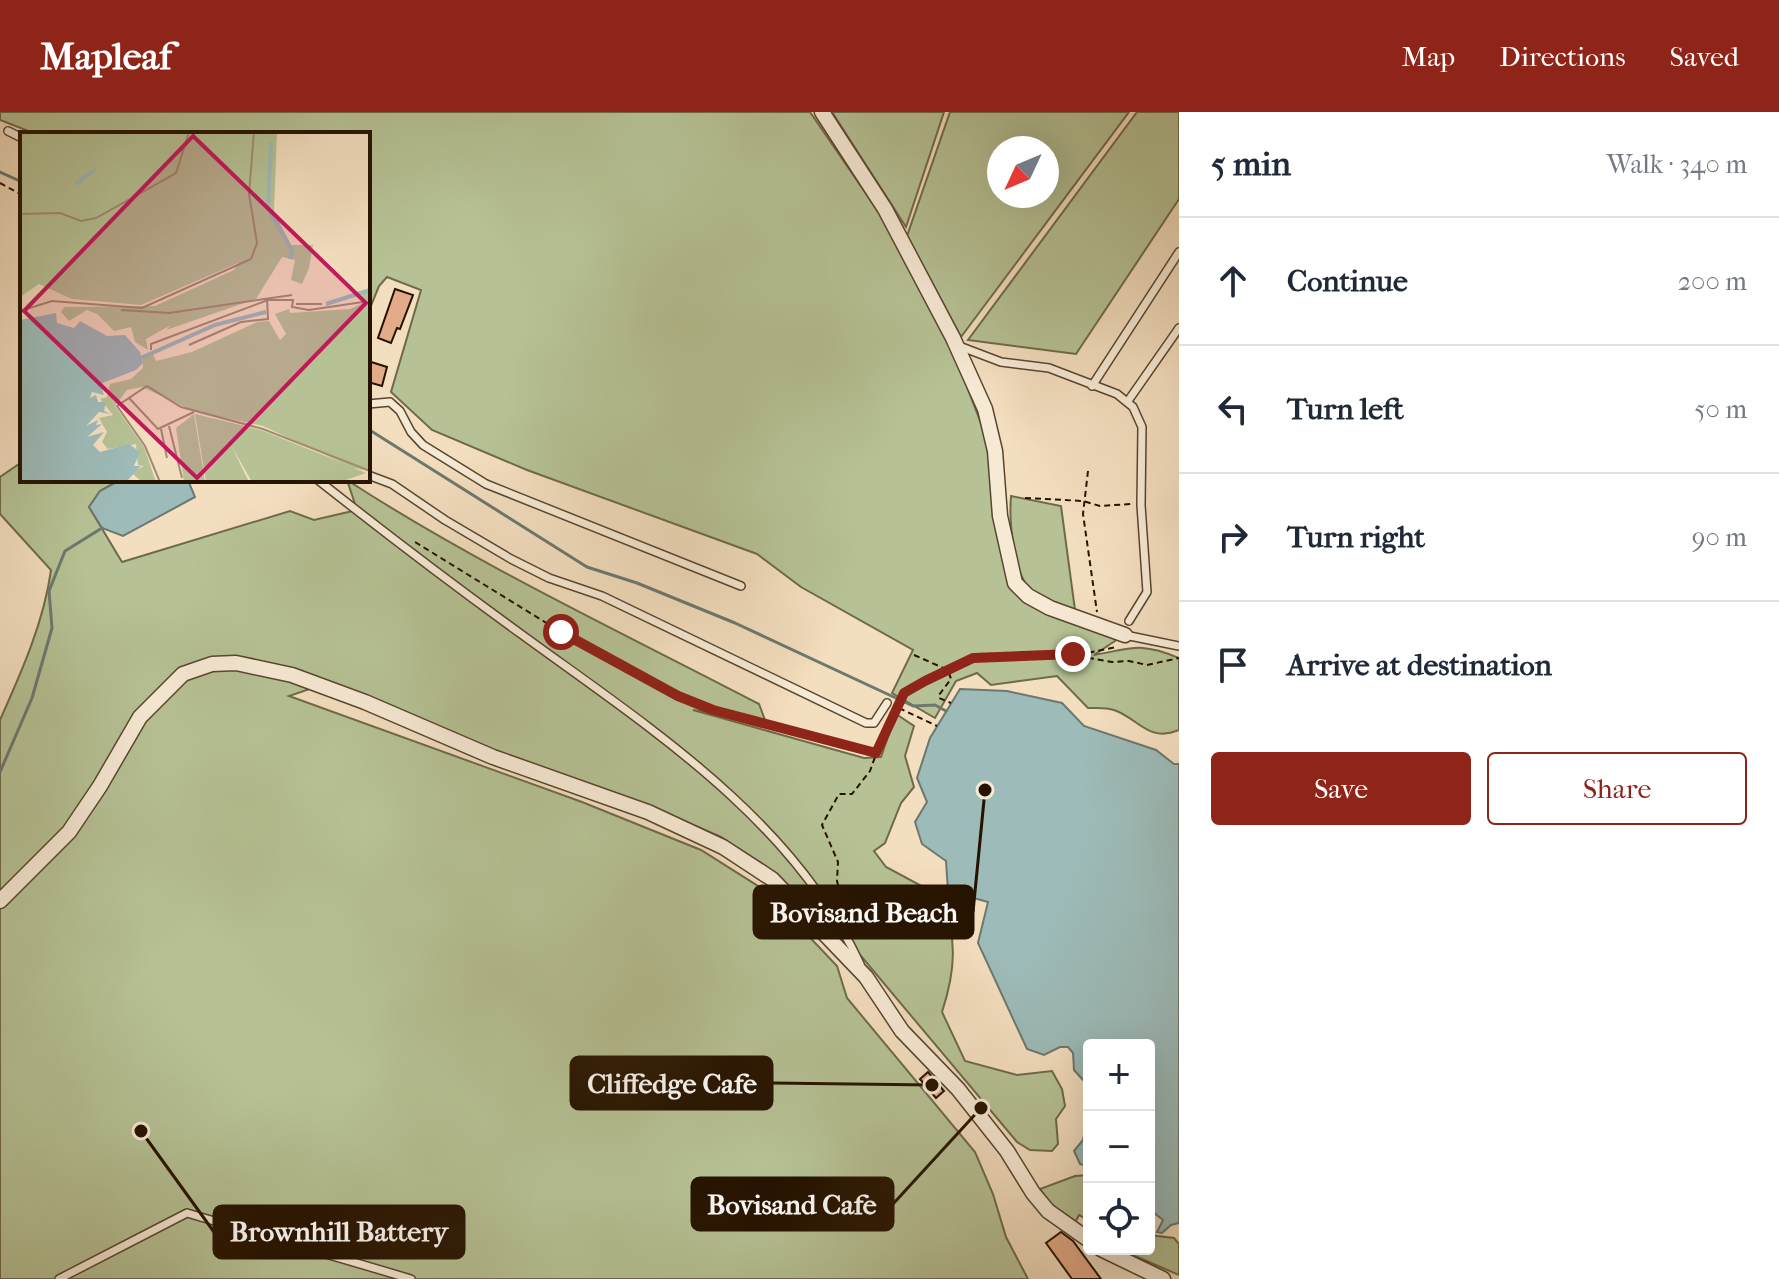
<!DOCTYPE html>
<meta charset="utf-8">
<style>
body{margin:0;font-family:"IM FELL French Canon",serif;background:#f6f6f7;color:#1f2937}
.controls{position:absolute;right:24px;bottom:24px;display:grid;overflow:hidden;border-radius:8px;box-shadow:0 8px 32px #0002}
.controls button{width:72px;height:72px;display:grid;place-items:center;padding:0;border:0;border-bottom:2px solid #e0e1e3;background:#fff;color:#1f2937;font:40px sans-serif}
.compass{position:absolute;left:987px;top:24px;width:72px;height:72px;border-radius:50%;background:#fff;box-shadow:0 8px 32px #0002;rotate:226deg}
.stop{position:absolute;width:24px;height:24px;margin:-18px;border:6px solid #8f2418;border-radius:50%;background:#fff}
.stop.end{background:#8f2418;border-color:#fff;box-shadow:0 2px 8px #0008}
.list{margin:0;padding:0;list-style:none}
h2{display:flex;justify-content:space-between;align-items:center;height:104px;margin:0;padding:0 32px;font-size:34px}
h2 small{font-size:26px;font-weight:400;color:#747a83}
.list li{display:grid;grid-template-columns:52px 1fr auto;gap:24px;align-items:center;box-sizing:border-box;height:128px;padding:0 32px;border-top:2px solid #e0e1e3}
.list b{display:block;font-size:30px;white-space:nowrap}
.list em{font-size:26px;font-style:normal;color:#747a83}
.actions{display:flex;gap:16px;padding:24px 32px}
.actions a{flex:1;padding:18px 0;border:2px solid #8f2418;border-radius:8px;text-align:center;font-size:28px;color:#8f2418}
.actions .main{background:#8f2418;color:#fff}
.icon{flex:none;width:44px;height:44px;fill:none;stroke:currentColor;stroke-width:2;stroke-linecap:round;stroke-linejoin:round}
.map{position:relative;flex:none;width:1179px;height:1167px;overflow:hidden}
header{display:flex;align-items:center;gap:48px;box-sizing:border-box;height:112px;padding:0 40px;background:#8f2418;color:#fff}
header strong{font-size:38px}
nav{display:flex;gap:44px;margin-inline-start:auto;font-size:28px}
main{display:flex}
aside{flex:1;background:#fff}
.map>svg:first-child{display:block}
.green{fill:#b6c295;stroke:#6e6a4a;stroke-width:2;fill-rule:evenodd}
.water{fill:#9dbbb8;stroke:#6d786e;stroke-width:2}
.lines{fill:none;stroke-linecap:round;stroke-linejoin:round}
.stream{stroke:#6d786e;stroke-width:3}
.building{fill:#e4ab89;stroke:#251300;stroke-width:2}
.lane-casing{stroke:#584630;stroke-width:10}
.street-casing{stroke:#584630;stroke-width:17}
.path{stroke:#251300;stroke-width:2;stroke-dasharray:6 4;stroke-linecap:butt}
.lane{stroke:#f7ead5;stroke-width:7}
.street{stroke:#f7ead5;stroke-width:14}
.route{stroke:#8f2418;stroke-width:10}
.inset-river{fill:none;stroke:#9dbbb8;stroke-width:4}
.inset-road{fill:none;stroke:#a18d73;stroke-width:2}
.view{fill:#c2185b;fill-opacity:0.15;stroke:#c2185b;stroke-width:4}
.inset-edge{fill:none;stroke:#251300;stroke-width:4}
.leader{fill:none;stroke:#251300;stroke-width:3}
.callout-dot{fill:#251300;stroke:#f7ead5;stroke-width:3}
.callout{fill:#251300;stroke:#251300;stroke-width:3}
.callout-label{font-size:28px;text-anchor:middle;font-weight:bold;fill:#fff}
</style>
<header>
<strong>Mapleaf</strong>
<nav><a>Map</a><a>Directions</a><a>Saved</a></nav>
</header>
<main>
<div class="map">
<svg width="1179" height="1167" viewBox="0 0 1179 1167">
<rect width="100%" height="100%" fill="#f3debf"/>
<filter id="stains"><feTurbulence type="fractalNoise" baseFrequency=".0025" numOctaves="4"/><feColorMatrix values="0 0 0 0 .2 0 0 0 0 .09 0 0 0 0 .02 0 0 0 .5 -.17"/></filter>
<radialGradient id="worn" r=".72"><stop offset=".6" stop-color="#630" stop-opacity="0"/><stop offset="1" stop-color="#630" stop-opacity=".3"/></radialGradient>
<g class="green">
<path d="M0 0H810L880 102 953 238 993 343 1013 477 1118 527 1094 543C1133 536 1141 530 1179 546V618C1148 631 1138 606 1114 598 1106 595 1095 596 1088 596L1057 564 991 573 977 561 956 569 935 606 892 581 913 538 801 475 757 442 527 358 432 318 391 280 421 178 387 165 379 174 368 201V22H36L0 8Z"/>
<polygon points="832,0 944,0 906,115"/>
<path d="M950 0H1129L961 225 907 124ZM999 36H1047V84H999Z"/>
<polygon points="1137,0 1179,0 1179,87 1076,242 968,228"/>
<path d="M22 350V368H120L100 379 89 395 122 450 290 399 314 408 357 398 347 368C478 453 621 520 759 592L765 608 693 598 864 646 881 645 896 602 914 614 905 644 914 675 901 691 885 731 874 739 886 755 942 785C957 827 956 857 942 900L965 949 1017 963 1052 959 1062 977 1065 994 1056 1007 1058 1032 1052 1039 1030 1038 1017 1030 861 844 779 766 721 725 644 692 489 638 330 570 289 584 582 690 701 738 766 779 837 854 847 886 975 1040 993 1082 1006 1125 1028 1167H0V608C21 561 44 510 51 458L0 402V365Z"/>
<path d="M1011 384 1061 394 1075 498C1062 493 1045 489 1034 481 1013 466 1009 408 1011 384Z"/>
<polygon points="1089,1063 1089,1109 1079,1103 1075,1111 1049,1091 1040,1077 1075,1064"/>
<polygon points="1149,1123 1174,1126 1179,1132 1179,1163 1119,1137 1149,1137"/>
</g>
<g class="water">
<polygon points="120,368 188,368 195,385 123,424 102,416 89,395 100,379"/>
<polygon points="960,577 1007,579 1062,591 1084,614 1156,638 1174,652 1179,652 1179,1111 1171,1113 1162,1121 1157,1120 1163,1108 1149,1097 1149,933 1089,933 1089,969 1083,968 1074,958 1073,941 1068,935 1060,935 1044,943 1027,937 978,831 988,790 948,779 946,749 922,732 915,710 927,690 917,666 930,626"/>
<polygon points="1086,1013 1089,1013 1089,1055 1080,1052 1074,1039 1083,1028"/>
</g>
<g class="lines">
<g class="stream">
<polyline points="0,60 22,70"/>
<polyline points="368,317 587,455 637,471 735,511 913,594 935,593 946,599"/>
<polyline points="0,660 32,586 52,516 49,479 65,439 102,416"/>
</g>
</g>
<g class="building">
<polygon points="395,177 413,183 400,217 397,216 391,231 378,226"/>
<polygon points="368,249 387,255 382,274 368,270"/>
<polygon points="928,960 944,979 936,986 920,967"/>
<polygon points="1061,1120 1073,1129 1101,1167 1072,1167 1046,1131"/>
</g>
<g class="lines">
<g class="lane-casing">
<g id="lane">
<polyline points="8,19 22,26"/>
<polyline points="959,234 1001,250 1049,256 1117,282 1133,295 1142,315 1141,393 1147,480 1129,509"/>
<polyline points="1092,274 1179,140"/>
<polyline points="1128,289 1179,216"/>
<polyline points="368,292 390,290 400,299 411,320 423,333 486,372 741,474"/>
<polyline points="368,363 392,372 445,408 511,447 549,466 602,484 866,611 874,611 887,591"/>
<path d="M318 368C385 421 452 472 521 522 647 614 792 706 860 852"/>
<polyline points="1125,523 1179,534"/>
<polyline points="59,1167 187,1101 411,1167"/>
</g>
</g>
<g class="street-casing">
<g id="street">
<polyline points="822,0 885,97 953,226 985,297 995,339 1000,404 1015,471 1028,484 1050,496 1125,523"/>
<polyline points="0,789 69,720 100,674 140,605 183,562 212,552 236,551 292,563 365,590 493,645 648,700 723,735 772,767 866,865 902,919 958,977 1007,1039 1033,1081 1048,1099 1089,1128"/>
<polyline points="1101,1137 1163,1167"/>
</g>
</g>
<g class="path">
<polyline points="0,71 22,83"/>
<polyline points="1088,359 1083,402 1097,500"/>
<polyline points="1025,386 1083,389 1100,394 1132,392"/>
<polyline points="415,430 561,520 678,584 713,598 876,641"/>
<polyline points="914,543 948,558 951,567 939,583 939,586 951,591"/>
<polyline points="1078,544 1112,550 1129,549 1147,553 1179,546"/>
<polyline points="899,596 937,614"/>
<polyline points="839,793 841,785 837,769 838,750 822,713 839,682 852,682 870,659 884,620 904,581 925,569 973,546 1082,542 1117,535"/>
<polyline points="268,1134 267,1141 271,1147"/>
<polyline points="340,1137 345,1124"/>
</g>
<use href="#lane" class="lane"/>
<use href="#street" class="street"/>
</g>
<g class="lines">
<polyline class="route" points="561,520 678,584 713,598 876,641 904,581 925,569 973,546 1073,542"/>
</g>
<g transform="translate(20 20)">
<rect width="350" height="350" fill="#f3debf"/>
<path d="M0 0H257L254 79 271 113H293L289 136 282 152 271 148 275 128 262 125 236 167 146 198 151 193 126 207 128 218 115 210 111 195 94 199 77 182 67 178 49 189 41 180 44 175 135 174 214 138 218 131 121 173 52 167 19 152 0 165ZM350 156V339L334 336 346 341 320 350H232L212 315 229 350H186L175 282 241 298 323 331 243 294 174 279 122 255 107 258 95 274 124 315 136 350H122L112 341 124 334 118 333 116 312 88 317 82 310 87 300 79 286 93 283 80 267 87 265 90 252 111 247 123 236 122 223 132 220 136 229 172 220 237 190 249 189 260 208 266 202 255 182 269 177 270 181 330 177 345 170 340 161ZM174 282 185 350H164L156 296Z" fill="#b6c295"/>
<path d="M36 181 37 191 54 196 60 189 87 204 105 203 120 220 123 231 116 238 80 252 84 263 72 260 70 266 76 263 78 270H86L84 279 91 282 79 280 66 294 78 288 76 293 82 292 67 305 84 300 73 313 80 320 109 312 120 320 114 334H121L106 350H0V188Z" fill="#9dbbb8"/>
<path class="inset-river" d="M251 10 248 77 272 118 270 127M55 52 76 37M306 172 350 158M121 226 195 193 246 180"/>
<path class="inset-road" d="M0 82 40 81 61 89 76 86 156 41 169 0M276 172H302M101 178 149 181 272 163M0 179 32 169 122 176 231 127 237 111 229 62 234 0M169 213 221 190 248 187 247 166M131 218V212L248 168H273L272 175 289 178 343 170M109 266 138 297 174 280M149 294 162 346M141 297 147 326M140 350 125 314 97 274 127 254 161 275 243 297 350 339"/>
<path class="view" d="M173 4 346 171 177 346 4 179Z"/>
<rect width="350" height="350" class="inset-edge"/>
</g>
<path class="leader" d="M985 678L973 800M932 973L772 971M981 996L893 1092M141 1019L214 1120"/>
<g class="callout-dot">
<circle cx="985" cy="678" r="8"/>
<circle cx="932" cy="973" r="8"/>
<circle cx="981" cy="996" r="8"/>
<circle cx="141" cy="1019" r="8"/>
</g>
<g class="callout">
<rect x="754" y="774" width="219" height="52" rx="8"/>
<rect x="571" y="945" width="201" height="52" rx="8"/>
<rect x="692" y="1066" width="201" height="52" rx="8"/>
<rect x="214" y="1094" width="250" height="52" rx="8"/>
</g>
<g class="callout-label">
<text x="864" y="810">Bovisand Beach</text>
<text x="672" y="981">Cliffedge Cafe</text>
<text x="792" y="1102">Bovisand Cafe</text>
<text x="339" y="1129">Brownhill Battery</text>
</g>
<rect width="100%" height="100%" filter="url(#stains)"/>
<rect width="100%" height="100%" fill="url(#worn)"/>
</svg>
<div class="controls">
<button>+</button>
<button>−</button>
<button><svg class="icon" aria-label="locate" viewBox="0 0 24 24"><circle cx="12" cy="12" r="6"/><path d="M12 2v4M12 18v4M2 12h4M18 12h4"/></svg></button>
</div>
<svg class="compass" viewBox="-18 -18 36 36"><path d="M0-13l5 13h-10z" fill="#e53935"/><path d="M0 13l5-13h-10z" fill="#747a83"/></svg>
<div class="stop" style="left:561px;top:520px"></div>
<div class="stop end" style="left:1073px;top:542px"></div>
</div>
<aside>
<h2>5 min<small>Walk · 340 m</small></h2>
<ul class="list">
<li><svg class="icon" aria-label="ahead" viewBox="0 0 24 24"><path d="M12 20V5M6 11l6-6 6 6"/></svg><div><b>Continue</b></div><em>200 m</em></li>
<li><svg class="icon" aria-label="left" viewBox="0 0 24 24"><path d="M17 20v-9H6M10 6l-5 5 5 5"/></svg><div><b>Turn left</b></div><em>50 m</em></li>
<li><svg class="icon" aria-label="right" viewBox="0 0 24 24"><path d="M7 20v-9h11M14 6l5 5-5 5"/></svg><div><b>Turn right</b></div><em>90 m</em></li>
<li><svg class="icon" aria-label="arrive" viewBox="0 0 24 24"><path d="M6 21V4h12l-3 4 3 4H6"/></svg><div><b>Arrive at destination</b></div></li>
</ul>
<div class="actions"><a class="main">Save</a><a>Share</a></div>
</aside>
</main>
